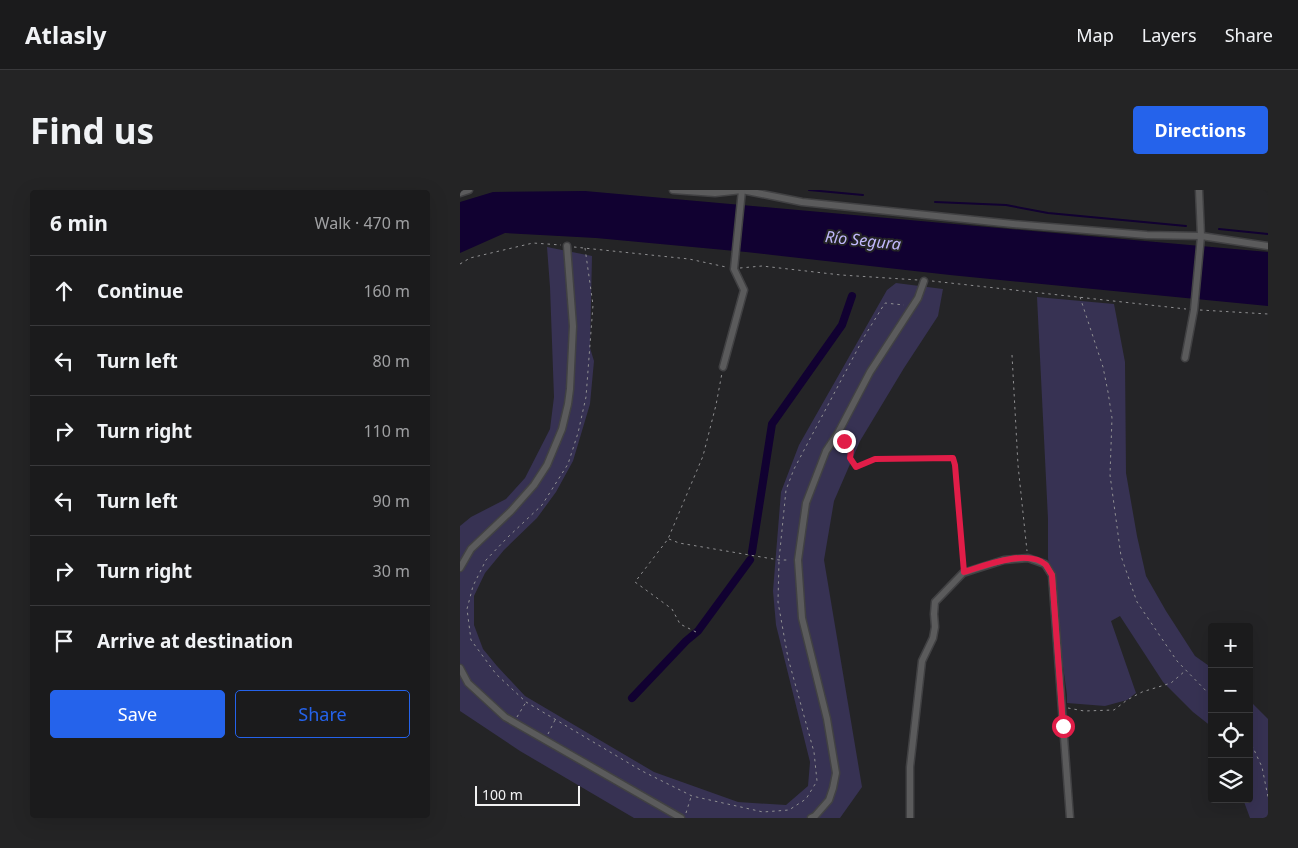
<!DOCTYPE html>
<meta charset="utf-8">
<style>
body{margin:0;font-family:"Noto Sans",sans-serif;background:#242425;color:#f1f3f6}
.controls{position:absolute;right:15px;bottom:15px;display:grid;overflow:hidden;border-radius:5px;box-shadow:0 5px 20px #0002}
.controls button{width:45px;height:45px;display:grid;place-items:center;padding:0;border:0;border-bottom:1px solid #39393b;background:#1b1b1c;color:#f1f3f6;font:25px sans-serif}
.scale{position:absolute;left:15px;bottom:12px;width:105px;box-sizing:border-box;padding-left:5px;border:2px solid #f1f1f2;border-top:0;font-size:14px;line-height:18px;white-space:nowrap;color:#f1f1f2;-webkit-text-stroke:4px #242426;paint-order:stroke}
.stop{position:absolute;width:15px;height:15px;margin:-11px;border:4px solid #e11d48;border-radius:50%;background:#fff}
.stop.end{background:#e11d48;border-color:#fff;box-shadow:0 1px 5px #0008}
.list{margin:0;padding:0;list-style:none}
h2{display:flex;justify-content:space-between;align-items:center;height:65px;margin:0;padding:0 20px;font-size:21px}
h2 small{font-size:16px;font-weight:400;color:#a0a1a3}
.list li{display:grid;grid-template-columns:32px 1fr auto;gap:15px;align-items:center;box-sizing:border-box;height:70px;padding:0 20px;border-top:1px solid #39393b}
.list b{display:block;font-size:19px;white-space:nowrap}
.list em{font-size:16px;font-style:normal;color:#a0a1a3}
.actions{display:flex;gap:10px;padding:15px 20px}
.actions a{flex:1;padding:11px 0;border:1px solid #2563eb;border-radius:5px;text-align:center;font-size:18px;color:#2563eb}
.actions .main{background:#2563eb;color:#fff}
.icon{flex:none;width:28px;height:28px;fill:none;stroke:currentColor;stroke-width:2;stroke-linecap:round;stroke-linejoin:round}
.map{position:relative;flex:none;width:808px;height:628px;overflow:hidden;border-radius:5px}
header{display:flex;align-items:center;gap:30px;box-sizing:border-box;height:70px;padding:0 25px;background:#1b1b1c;border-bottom:1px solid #39393b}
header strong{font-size:24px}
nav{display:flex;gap:28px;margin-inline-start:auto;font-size:18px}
.intro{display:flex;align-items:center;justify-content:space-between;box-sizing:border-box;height:120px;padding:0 30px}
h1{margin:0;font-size:35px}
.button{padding:12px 22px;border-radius:5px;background:#2563eb;color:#fff;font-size:18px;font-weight:700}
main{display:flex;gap:30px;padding:0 30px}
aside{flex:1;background:#1b1b1c;border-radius:5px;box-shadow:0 5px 20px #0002}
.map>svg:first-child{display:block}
.grass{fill:#373253}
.water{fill:#110131}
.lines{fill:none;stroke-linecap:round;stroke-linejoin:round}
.stream{stroke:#110131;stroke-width:2}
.canal{stroke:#110131;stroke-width:8}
.minor-casing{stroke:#414143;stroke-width:9}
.path{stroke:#909092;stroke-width:1;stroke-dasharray:2.5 4;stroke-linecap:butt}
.minor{stroke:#5b5b5c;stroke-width:6}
.route{stroke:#e11d48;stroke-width:6}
.labels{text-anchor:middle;stroke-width:4;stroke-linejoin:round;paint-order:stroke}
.water-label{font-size:16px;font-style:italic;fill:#c1b8fc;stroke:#242426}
</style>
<header>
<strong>Atlasly</strong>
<nav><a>Map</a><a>Layers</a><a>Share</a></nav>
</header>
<div class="intro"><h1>Find us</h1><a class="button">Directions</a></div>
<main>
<aside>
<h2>6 min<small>Walk · 470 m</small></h2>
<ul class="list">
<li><svg class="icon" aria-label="ahead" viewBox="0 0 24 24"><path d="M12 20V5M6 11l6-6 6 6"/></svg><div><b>Continue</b></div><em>160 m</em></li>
<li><svg class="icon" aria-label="left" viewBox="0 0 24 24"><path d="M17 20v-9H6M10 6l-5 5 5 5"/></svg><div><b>Turn left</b></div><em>80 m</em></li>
<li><svg class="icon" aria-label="right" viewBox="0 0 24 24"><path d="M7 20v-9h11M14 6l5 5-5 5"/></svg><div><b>Turn right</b></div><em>110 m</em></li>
<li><svg class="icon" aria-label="left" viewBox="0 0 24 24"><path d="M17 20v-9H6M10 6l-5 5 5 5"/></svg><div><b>Turn left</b></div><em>90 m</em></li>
<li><svg class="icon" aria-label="right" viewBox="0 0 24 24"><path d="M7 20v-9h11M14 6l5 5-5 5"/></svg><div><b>Turn right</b></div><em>30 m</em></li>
<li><svg class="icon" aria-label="arrive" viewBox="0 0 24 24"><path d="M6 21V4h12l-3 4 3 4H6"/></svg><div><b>Arrive at destination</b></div></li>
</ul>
<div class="actions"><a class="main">Save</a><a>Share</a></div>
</aside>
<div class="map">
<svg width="808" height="628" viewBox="0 0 808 628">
<rect width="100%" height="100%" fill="#242426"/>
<g class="grass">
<polygon points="87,57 132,66 130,158 134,171 130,214 113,271 96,302 77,328 44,360 25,383 14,406 14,435 23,459 37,476 65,506 194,582 278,612 326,615 348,596 350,572 316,435 313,401 321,302 339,255 427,100 436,93 483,99 478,126 444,178 400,251 374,311 364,370 402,597 380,628 174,628 60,561 0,521 0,336 11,327 46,309 65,288 90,239 94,207 90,97"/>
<polygon points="577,107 654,114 665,172 666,283 677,346 686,386 706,421 735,466 752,478 752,537 733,522 703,492 660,426 651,431 676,503 667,510 645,516 607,513 607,505 588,368 588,329"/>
<polygon points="789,510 808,529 808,628 790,628 783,609 789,609"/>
</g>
<polygon class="water" points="125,1 808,62 808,116 490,85 286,62 136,48 45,43 0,63 0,12 33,2"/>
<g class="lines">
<g class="stream">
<polyline points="349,0 403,5"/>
<polyline points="475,12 546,15 588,23 726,36"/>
<polyline points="759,39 808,44"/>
</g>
<g class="canal">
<polyline points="292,362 312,234 382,135 392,106"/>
<polyline points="172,508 226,451 238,441 290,370"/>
</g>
<g class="minor-casing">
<g id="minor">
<polyline points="213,0 255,3 282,0 342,12 553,34 687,45 741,46 808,56"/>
<polyline points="0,3 9,0"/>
<polyline points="725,168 734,120 741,46 739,0"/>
<polyline points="263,177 284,100 274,79 282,0"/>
<polyline points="0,378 11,359 51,321 74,295 87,275 102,239 108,214 110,199 113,136 107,56"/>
<polyline points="0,478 8,493 45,527 221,628"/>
<polyline points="351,628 355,626 369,610 373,598 376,583 367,529 342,428 338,370 346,313 366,261 378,243 410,182 458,108 464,91"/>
<polyline points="450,628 450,577 462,471 473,448 475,437 474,424 475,412 503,383 544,370 568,368 585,374 592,385 610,628"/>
</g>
</g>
<g class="path">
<polyline points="114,57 229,69 266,77"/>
<polyline points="125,58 133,115 126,207 118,243 108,274 82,315 48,347 26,370 13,396 7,419 11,450 36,484 66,512 182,581 232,606 303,622 329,620 346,609 357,591 354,562 328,468 318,412 319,370 326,300 334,279 404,147 425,113 444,115"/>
<polyline points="0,74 10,68 73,53 101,55"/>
<polyline points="280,78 302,76 381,85 458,90"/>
<polyline points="472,91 726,119"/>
<polyline points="620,107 643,177 648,202 652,228 650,285 661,366 677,412 717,471 752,507"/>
<polyline points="740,120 808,124"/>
<polyline points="552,165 558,275 567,361"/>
<polyline points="383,249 391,260 390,268 396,277 415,269 493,268 495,275 503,376"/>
<polyline points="209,349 219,353 319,370 330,370"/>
<polyline points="236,442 220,434 212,419 175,392 208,349 243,266 256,215 262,183"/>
<polyline points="608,518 624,521 654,520 667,510 682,502 711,493 725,481"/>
<polyline points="57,527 66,512"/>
<polyline points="88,544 95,530"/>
<polyline points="789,549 802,577 808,607"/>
<polyline points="226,623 231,607"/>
</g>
<use href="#minor" class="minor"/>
</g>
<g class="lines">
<path class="route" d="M384 251 391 260 390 268 396 277 415 269 493 268 495 275 504 382C523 376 569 358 586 375 588 378 590 382 592 385L603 536"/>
</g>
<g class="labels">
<g class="water-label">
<text transform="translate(403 50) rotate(6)" y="6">Río Segura</text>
</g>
</g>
</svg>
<div class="controls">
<button>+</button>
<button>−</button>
<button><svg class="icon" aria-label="locate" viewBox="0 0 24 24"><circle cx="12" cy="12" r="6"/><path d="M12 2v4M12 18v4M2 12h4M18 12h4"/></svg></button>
<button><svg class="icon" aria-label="layers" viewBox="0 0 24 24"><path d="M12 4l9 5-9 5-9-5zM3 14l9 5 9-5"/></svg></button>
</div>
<div class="scale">100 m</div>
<div class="stop" style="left:603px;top:536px"></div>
<div class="stop end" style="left:384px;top:251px"></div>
</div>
</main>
